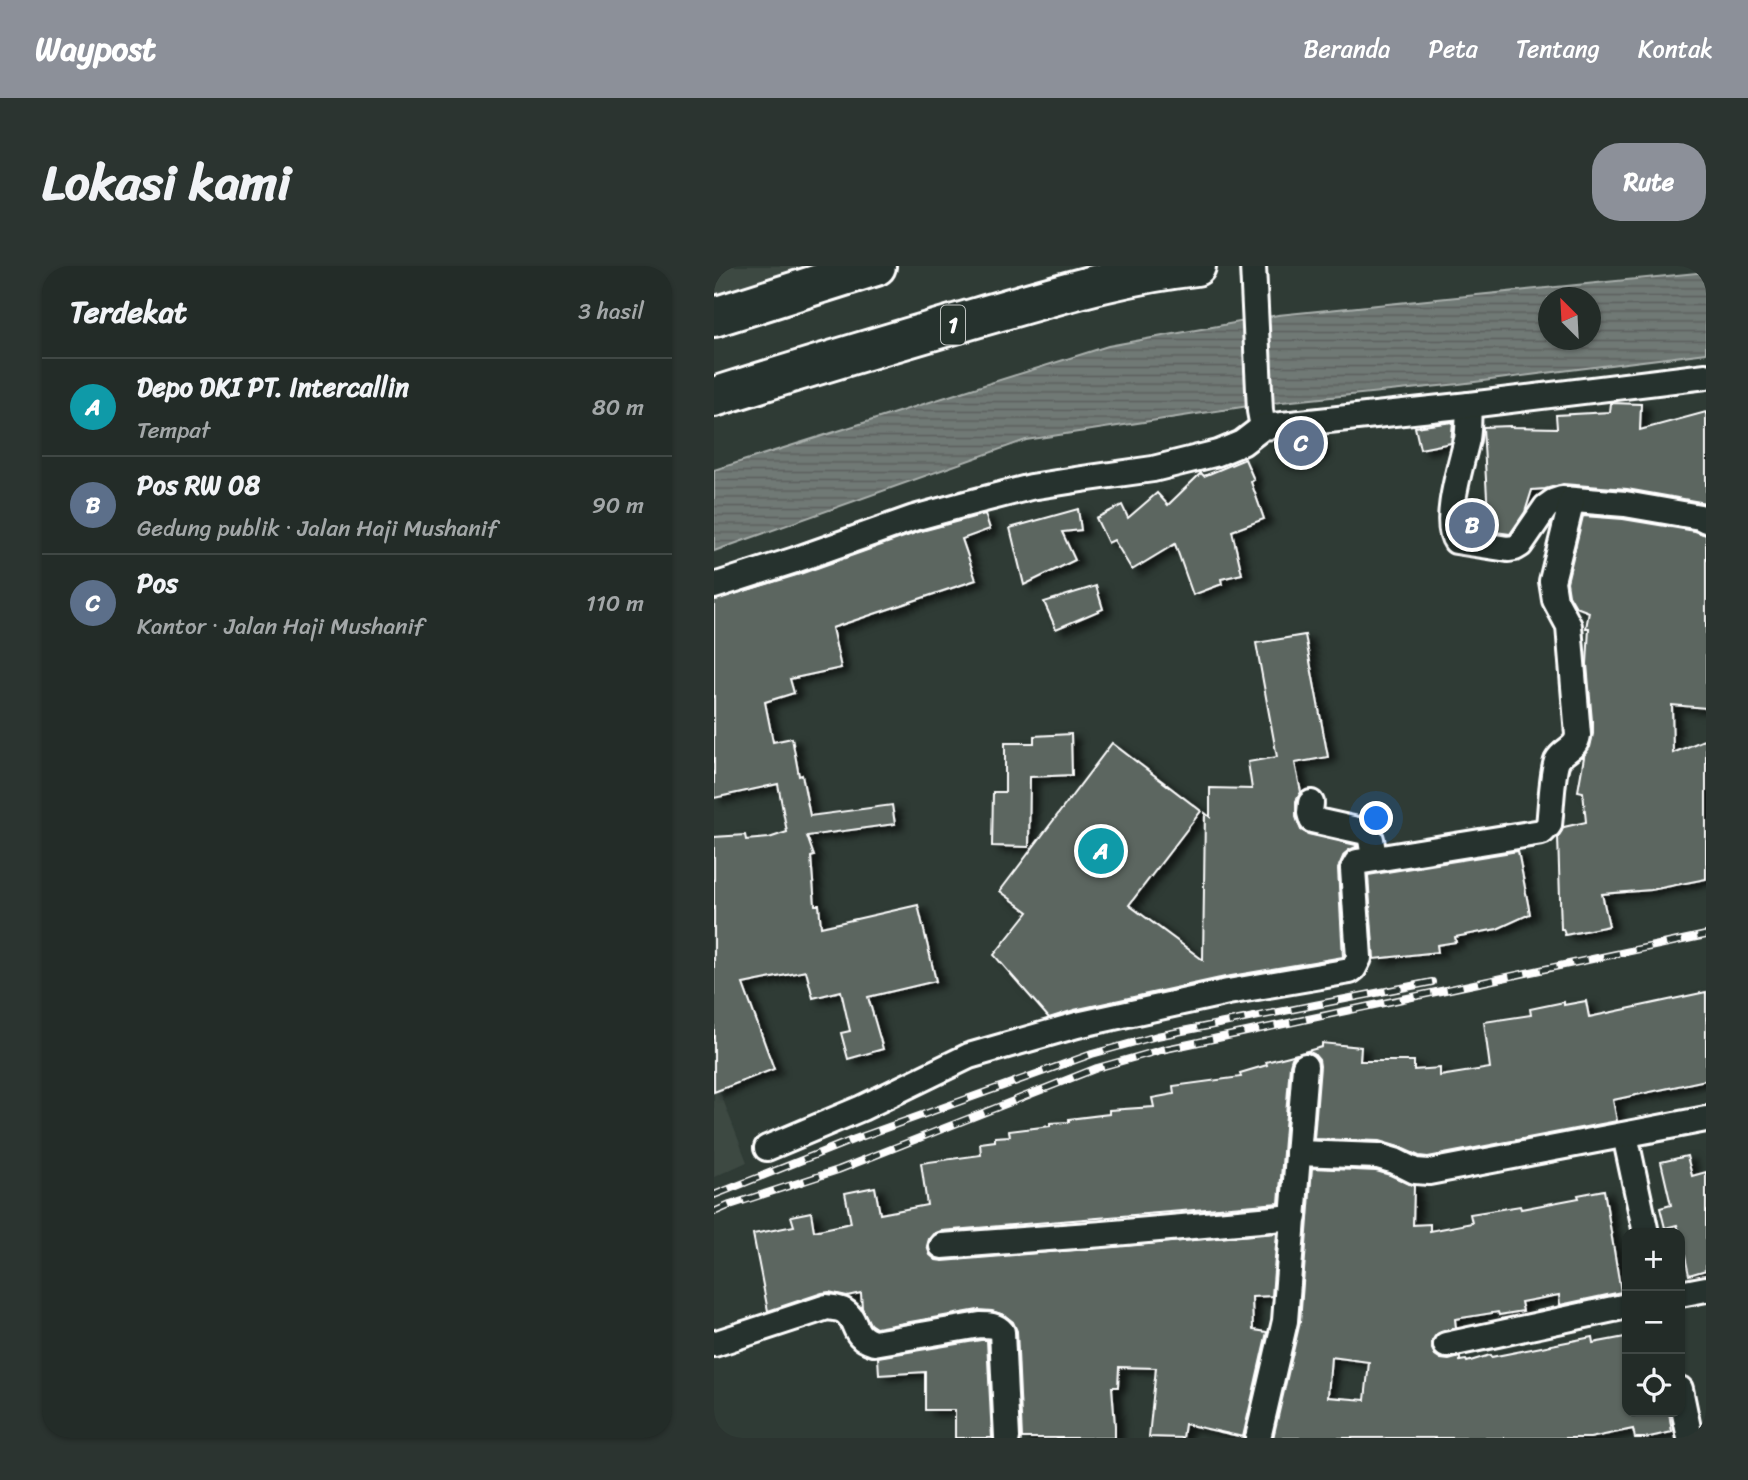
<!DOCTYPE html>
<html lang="id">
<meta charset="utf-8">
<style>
body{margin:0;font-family:Sriracha,sans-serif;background:#2b3430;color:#f1f3f6}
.controls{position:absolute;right:21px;bottom:21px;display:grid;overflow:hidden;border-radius:14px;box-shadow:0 2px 5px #0004}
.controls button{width:63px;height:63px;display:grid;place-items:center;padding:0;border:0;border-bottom:2px solid #404845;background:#232c28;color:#f1f3f6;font:35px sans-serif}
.compass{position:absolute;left:824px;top:21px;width:63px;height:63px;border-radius:50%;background:#232c28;box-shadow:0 2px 5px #0004;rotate:336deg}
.you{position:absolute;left:663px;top:553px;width:24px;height:24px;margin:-18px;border:5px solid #fff;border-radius:50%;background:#1a73e8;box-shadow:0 0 0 10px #1a73e833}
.badge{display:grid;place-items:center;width:46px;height:46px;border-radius:50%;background:#8c9099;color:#fff;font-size:23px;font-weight:700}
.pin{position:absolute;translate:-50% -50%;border:4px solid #fff;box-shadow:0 2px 7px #0006}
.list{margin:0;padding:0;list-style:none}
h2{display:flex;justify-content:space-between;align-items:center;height:91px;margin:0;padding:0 28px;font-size:30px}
h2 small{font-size:23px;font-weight:400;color:#a3a7a8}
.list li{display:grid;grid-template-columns:46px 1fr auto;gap:21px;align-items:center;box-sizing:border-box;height:98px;padding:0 28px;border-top:2px solid #404845}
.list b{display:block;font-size:26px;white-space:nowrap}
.list p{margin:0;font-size:23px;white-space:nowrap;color:#a3a7a8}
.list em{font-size:23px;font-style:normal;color:#a3a7a8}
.icon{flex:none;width:38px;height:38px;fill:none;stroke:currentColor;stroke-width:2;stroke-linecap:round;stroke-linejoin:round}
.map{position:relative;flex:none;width:992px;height:1172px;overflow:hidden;border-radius:28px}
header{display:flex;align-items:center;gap:42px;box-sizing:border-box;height:98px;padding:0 35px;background:#8c9099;color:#fff}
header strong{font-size:33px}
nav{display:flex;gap:38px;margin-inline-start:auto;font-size:24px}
.intro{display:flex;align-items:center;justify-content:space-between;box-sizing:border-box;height:168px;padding:0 42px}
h1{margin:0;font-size:49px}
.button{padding:18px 32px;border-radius:28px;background:#8c9099;color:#fff;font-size:24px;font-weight:700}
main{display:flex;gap:42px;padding:0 42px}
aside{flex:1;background:#232c28;border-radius:28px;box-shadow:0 2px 5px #0004}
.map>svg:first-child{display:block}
.built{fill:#3c4842}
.water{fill:url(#water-rules);stroke:#a9afac;stroke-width:2;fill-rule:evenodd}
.building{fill:#5b6661;stroke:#fff;stroke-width:2;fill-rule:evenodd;filter:url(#shadow)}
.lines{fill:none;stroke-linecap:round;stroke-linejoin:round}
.street-casing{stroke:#fff;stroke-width:30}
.highway-casing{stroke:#fff;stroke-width:44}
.street{stroke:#26332d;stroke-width:24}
.highway{stroke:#26332d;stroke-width:38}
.rail-casing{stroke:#fff;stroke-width:8}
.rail{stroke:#26332d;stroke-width:5;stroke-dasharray:16;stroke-linecap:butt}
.labels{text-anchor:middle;stroke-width:7;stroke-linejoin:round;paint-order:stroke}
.shield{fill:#26332d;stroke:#bec2c0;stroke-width:2}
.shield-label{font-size:23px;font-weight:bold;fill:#fff}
</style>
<header>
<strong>Waypost</strong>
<nav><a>Beranda</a><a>Peta</a><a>Tentang</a><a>Kontak</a></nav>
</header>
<div class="intro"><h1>Lokasi kami</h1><a class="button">Rute</a></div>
<main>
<aside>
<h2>Terdekat<small>3 hasil</small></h2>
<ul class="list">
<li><span class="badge" style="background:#0f9aa8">A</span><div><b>Depo DKI PT. Intercallin</b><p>Tempat</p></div><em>80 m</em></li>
<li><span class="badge" style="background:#5c6f8a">B</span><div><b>Pos RW 08</b><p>Gedung publik · Jalan Haji Mushanif</p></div><em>90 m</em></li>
<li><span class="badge" style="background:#5c6f8a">C</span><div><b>Pos</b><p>Kantor · Jalan Haji Mushanif</p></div><em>110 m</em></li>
</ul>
</aside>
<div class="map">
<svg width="992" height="1172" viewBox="0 0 992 1172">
<defs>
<pattern id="water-rules" width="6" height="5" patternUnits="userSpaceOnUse" patternTransform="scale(1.75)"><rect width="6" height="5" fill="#707975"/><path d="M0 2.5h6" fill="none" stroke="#5e6260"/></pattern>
<filter id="shadow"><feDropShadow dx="8" dy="4.5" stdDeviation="3.5" flood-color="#0009"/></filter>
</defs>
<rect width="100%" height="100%" fill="#2f3b35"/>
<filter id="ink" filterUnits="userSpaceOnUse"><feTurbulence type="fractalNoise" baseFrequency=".0143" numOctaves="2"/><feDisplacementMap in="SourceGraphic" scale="14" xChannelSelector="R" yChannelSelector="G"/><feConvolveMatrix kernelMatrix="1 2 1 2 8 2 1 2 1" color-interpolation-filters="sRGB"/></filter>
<g filter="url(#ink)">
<g class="built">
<polygon points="0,0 92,0 0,30"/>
<polygon points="0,810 33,896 0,911"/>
</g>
<path class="water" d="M992 6V87L745 118 548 138 312 174 0 285V204L394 80 564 49ZM834 32H876V74H834Z"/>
<g class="building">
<polygon points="897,137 927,138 926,164 992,146 992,237 913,223 849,218 831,223 818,224 811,246 796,268 753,262 753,246 774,249 769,161 796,160 796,161 843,162 842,149 896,146"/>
<polygon points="739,156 737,177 706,183 701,161"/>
<polygon points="603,170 606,186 571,192 568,174"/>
<polygon points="531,193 540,214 537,216 550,253 518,265 528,308 507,313 508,318 479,329 461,278 418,304 400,274 394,277 382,252 408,239 414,252 443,227 454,239 487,207 490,210"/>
<polygon points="364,243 367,264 348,266 361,294 310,319 296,262"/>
<polygon points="271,248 276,263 248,273 262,314 118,362 127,402 76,413 80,427 51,436 59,476 78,472 85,510 88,509 96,550 178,539 181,558 93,570 100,590 97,591 101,639 105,639 107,661 204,639 222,715 154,731 169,783 134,793 127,767 136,765 127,725 99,732 92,705 29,718 60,803 0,826 0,571 31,569 32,574 55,572 73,566 64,518 0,532 0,334 86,308 204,266"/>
<polygon points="869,250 909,253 981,265 992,269 992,442 958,439 959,487 992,473 992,613 937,624 888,628 895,660 851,669 849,663 847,663 844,571 850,561 872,556 869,526 864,525 870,491 869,491 876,481 879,468 879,455 878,455 873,398 875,362 872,362 875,346 862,341 855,329 853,316"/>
<polygon points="382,320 389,343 342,363 330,336"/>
<polygon points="591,369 614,491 581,497 587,526 582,535 582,551 587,564 594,568 642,579 642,581 635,584 630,588 624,603 629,691 511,711 360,744 335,752 280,689 314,646 286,625 398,477 487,545 415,639 489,694 491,547 496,551 496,522 538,523 534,496 563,491 542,377"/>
<polygon points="357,468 358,509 316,511 315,581 278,580 279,526 291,526 291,477 320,477 320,470"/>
<polygon points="804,585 816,648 783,663 741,671 742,676 723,679 724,686 660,693 654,609"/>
<polygon points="992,726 992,814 899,834 903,855 714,891 705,890 685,881 665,875 600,873 606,800 605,794 600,788 593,785 608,781 608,777 647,781 646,795 700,795 700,804 726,802 726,810 776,802 770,756 817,749 816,743 850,736 850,739 872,735 875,751"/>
<polygon points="583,788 578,792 576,799 565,937 227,965 219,968 215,973 213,980 216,989 222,994 229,995 563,967 558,1030 538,1031 539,1064 553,1066 529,1171 471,1158 469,1172 435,1171 442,1102 405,1101 404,1121 398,1121 401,1160 401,1172 308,1172 303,1065 299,1056 290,1049 278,1045 264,1044 162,1062 156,1058 148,1042 147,1027 133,1030 115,1026 108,1027 54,1045 39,968 80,960 77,950 97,946 100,965 137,957 131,927 161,921 166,948 213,939 207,897 267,889 266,877 281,875 281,871 296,870 295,865 336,860 336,857 355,856 355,853 395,848 395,844 440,841 438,832 460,828 459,820 527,811 526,807 553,799 552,796"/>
<polygon points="973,890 978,910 992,906 992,1004 975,1009 966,967 963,959 951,962 946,942 957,939 947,896"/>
<path d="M598 902 662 905 676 909 700 920 699 959 716 958V965L758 957 756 948 806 940 807 943 865 932 864 929 890 924 907 1026 846 1039 845 1029 807 1036 809 1045 785 1049 784 1046 741 1053 742 1062 723 1068 718 1075V1083L721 1089 727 1093 735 1094 746 1091V1095L752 1094 753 1096 776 1089 777 1091 878 1071 879 1077 911 1071 913 1084V1146H955L958 1166 931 1172H921L919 1163 876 1172H559L586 1056ZM617 1091 655 1096 651 1134 614 1131Z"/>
<polygon points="267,1074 273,1074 278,1172 241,1172 241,1144 211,1144 211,1106 165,1109 164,1091"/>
</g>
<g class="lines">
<g class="street-casing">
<g id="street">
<polyline points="539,0 546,145 549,161"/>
<path d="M755 139C754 150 755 162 753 173 748 196 728 256 742 275L794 283 801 282 806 279 832 241 839 236 848 233 911 238 986 251 992 254"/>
<polyline points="0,320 81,294 200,252 255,237 317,221 368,213 439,203 504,187 528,177 549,161 755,139 992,110"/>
<polyline points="597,537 596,547 598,554 652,566 657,573 660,592"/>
<polyline points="911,869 932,967"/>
<path d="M53 882 148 842 255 790 363 759 514 726 636 705 640 702 645 692 639 603 643 596 828 566 835 559C837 544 838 507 843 495 849 483 862 484 864 469L855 360 841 334 838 315 858 234"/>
<polyline points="584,887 664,890 681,895 701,905 715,906 992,853"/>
<polyline points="228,980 389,968 580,951"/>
<polyline points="966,1028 992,1023"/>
<path d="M0 1078 113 1041C119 1042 125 1042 130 1045 145 1054 136 1070 160 1077L266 1059C275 1059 282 1059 288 1066L293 1172"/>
<polyline points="732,1079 913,1040"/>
<polyline points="966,1123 976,1172"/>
<polyline points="544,1172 571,1055 591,800"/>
</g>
</g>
<g class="highway-casing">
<g id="highway">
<polyline points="0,51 162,0"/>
<path d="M0 131C88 103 176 77 265 51 336 31 408 8 482 0"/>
</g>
</g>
<use href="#street" class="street"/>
<use href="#highway" class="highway"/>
<g class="rail-casing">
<g id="rail">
<polyline points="0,929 141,873 378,788 443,770 718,716"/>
<polyline points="0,946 16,939 124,904 383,802 447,784 992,669"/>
</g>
</g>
<use href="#rail" class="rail"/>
</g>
</g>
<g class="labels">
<rect class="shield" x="227" y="39.5" width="24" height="39" rx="5"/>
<g class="shield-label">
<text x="239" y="67">1</text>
</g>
</g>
</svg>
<div class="controls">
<button>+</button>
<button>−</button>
<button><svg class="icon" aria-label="locate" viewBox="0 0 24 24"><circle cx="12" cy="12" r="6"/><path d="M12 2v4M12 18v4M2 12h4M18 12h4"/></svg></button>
</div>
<svg class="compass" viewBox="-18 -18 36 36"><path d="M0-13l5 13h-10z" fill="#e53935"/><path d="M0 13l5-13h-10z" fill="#a3a7a8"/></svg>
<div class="you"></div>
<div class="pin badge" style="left:387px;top:585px;background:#0f9aa8">A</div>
<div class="pin badge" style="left:758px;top:259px;background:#5c6f8a">B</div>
<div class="pin badge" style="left:587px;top:177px;background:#5c6f8a">C</div>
</div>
</main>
